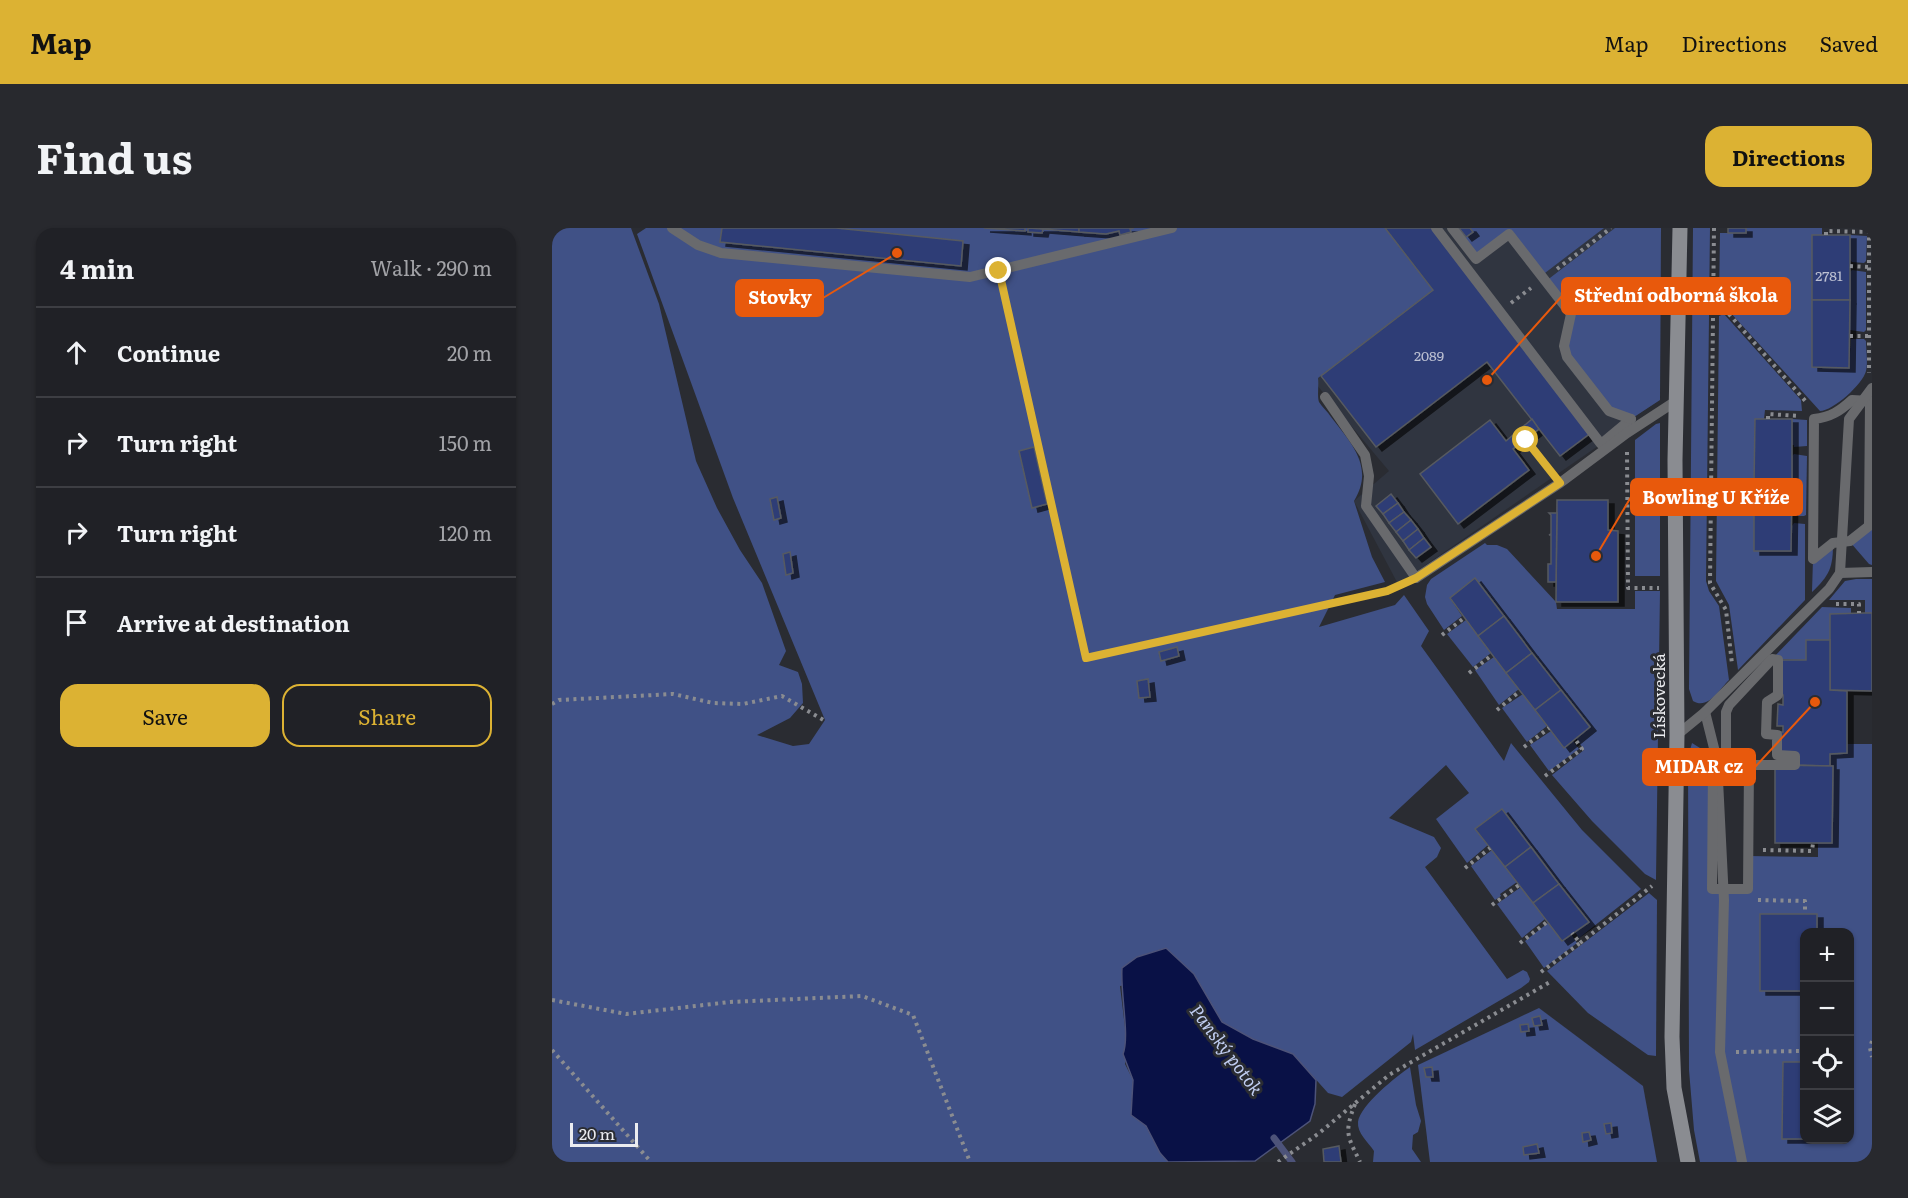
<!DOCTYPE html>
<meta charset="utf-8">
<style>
body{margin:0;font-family:Literata,serif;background:#28292e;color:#f1f3f6}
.controls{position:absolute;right:18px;bottom:18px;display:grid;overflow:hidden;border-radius:12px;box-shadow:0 2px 4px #0004}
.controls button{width:54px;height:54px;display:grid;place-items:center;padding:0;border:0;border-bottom:2px solid #3d3e43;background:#202126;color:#f1f3f6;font:30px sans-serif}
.scale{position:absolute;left:18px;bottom:15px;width:68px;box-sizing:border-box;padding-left:6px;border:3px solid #ebecf0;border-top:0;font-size:16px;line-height:21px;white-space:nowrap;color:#ebecf0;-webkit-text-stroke:4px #2a2c32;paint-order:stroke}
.stop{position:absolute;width:18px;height:18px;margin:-14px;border:4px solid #dcb233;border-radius:50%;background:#fff}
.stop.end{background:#dcb233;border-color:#fff;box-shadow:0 2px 6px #0008}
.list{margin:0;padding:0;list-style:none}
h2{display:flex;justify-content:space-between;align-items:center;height:78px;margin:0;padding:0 24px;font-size:26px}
h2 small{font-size:20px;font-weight:400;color:#a2a3a7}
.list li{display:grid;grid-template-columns:39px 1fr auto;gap:18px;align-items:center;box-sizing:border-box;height:90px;padding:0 24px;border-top:2px solid #3d3e43}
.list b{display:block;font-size:22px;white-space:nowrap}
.list em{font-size:20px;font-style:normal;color:#a2a3a7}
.actions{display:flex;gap:12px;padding:18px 24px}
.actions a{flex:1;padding:14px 0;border:2px solid #dcb233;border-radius:18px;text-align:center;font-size:21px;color:#dcb233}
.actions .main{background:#dcb233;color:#111}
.icon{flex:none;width:33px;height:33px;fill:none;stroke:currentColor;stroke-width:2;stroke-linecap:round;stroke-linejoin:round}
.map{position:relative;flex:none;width:1320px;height:934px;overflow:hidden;border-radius:18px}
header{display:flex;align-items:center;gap:36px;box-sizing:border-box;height:84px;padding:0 30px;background:#dcb233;color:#111}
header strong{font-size:28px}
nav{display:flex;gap:33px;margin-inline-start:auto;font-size:21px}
.intro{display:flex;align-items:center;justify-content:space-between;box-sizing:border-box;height:144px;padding:0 36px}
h1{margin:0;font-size:42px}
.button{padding:15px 27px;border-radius:18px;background:#dcb233;color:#111;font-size:21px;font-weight:700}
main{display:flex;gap:36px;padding:0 36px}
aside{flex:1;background:#202126;border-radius:18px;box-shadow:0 2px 4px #0004}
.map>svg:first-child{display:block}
.built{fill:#303540}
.green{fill:#405186;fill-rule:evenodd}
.water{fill:#091146;stroke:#4d5379;stroke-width:1.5}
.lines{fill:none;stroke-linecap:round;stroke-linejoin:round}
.stream{stroke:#4d5379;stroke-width:7}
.building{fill:#2d3d76;stroke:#575a60;stroke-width:1.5;filter:url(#shadow)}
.path{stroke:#8a8c91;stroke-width:4;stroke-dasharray:3 4.5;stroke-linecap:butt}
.service{stroke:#696a6d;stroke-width:10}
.secondary{stroke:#8a8c91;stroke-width:15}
.route{stroke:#dcb233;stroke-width:8}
.labels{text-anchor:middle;stroke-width:6;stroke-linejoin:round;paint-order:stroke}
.number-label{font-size:14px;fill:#bcc0d2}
.street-label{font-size:16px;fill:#ebecf0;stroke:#2a2c32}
.water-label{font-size:18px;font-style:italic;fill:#c0cdf1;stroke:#2a2c32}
.leader{fill:none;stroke:#e8590c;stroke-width:2}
.callout-dot{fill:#e8590c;stroke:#2a2c32;stroke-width:2}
.callout{fill:#e8590c;stroke:#e8590c;stroke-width:2}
.callout-label{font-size:18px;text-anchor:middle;font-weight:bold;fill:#fff}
</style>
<header>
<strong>Map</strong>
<nav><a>Map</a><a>Directions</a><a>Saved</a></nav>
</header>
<div class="intro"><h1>Find us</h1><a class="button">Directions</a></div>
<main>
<aside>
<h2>4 min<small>Walk · 290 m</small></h2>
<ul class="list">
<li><svg class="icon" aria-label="ahead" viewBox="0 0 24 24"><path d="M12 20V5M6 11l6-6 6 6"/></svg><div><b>Continue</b></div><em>20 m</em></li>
<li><svg class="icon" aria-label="right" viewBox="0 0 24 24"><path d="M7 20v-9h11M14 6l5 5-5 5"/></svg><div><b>Turn right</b></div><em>150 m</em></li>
<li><svg class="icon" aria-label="right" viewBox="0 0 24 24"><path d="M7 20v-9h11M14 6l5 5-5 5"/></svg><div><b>Turn right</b></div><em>120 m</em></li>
<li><svg class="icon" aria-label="arrive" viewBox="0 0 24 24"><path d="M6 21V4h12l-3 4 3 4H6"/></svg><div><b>Arrive at destination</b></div></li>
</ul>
<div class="actions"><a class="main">Save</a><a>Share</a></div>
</aside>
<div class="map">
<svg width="1320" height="934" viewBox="0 0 1320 934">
<defs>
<filter id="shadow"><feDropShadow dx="6" dy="4" stdDeviation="0" flood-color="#0009"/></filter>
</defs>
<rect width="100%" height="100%" fill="#2a2c32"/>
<polygon class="built" points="716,0 1109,0 1108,172 1079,191 1049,216 846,356 802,273 837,243 743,131"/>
<g class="green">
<path d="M0 0H79L107 76 144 233 165 280 188 322 210 355 234 423 227 437 246 444 250 456 251 475 238 490 205 507 241 518 257 516 273 492 181 270 85 6 94 0H833L881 62 766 150C767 157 765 168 767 174 770 179 776 184 779 189 799 215 823 239 802 273L820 329 833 354 783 367 767 399 843 377 852 367 877 403 869 418 952 533 959 515 1030 602 1089 661 1027 710 1023 704 1036 693 950 581 924 601 936 617 915 635 884 591 917 565 894 537 837 590 882 609 889 620 885 629 873 639 955 751 971 742 975 744 978 751 977 754 969 760 863 822 861 806 859 814 790 869 776 865 741 826 701 811 670 794 642 746 568 758 575 816 573 836 581 852 579 887 594 898 608 925 616 934H0Z"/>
<polygon points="900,0 1052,0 989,48 957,6 924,31"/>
<polygon points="1063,0 1109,0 1108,172 1079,191 1057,183 1015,129 1019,90 994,53"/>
<path d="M1141 0H1158L1154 353 1157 363 1167 378 1177 452C1167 462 1156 482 1141 473L1137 461Z"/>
<path d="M1194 0H1270V7H1260V139L1297 140 1299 111H1312L1314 113C1314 122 1316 134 1314 143 1311 156 1281 183 1268 183L1167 72 1168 5H1194Z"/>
<polygon points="1298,7 1315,8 1314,33 1312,35 1300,34 1298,32"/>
<polygon points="1300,42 1314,44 1314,102 1312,104 1298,102 1298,44"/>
<polygon points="1172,86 1249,172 1250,183 1213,182 1212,191 1203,191 1202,323 1239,323 1240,298 1242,295 1253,296 1253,372 1186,442 1177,377 1164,353 1167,88"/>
<polygon points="1320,170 1320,337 1317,336 1298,314 1317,298"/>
<polygon points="1240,191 1255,192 1255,218 1242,219 1242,217 1240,217"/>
<polygon points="1108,195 1108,348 1083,348 1083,212 1104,196"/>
<polygon points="1242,226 1255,228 1254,287 1252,288 1242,288 1240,286 1240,228"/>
<polygon points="933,315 935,317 945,317 955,321 1004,374 1005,381 1083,381 1083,363 1108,363 1104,652 1093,646 1040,593 1000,547 1032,522 1024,510 1038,499 924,351 898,370 910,388 892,402 875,376 873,369 875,357 879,351"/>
<path d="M1281 315C1281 339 1278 347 1260 364L1261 331Z"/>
<polygon points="1304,351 1320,351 1320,385 1313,385 1313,372 1277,372 1293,353"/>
<polygon points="1270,379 1299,380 1299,386 1278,386 1278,412 1254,413 1254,432 1220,431"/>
<polygon points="914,392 939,425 921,439 895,406"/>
<polygon points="942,429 967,461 947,477 923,442"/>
<polygon points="971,466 995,498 975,514 950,480"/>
<polygon points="999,503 1012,520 1021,513 1027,521 997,543 978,517"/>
<path d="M1140 515 1148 520 1160 533V660L1196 661V628L1266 629V615H1280L1281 538H1278V526L1295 525V516H1320V934H1148L1142 902 1137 842 1136 529ZM1252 704H1298V912H1252Z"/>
<polygon points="940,622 965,654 948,666 949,668 943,672 919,638"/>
<polygon points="969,659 993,691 970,710 945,676"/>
<polygon points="1097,665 1105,672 1104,828 1096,827 1036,785 995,743"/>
<polygon points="996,695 1010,713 1019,706 1025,715 992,740 973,713"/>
<polygon points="987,780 1091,858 1105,934 878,934 866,837"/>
<path d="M858 839 864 877 869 893 866 904 861 907 860 921 869 934H821L822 923C816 914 805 905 806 894 808 877 845 848 858 839Z"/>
</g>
<path class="water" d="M614 720 642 746 670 794 701 811 741 826 764 852 763 876 758 893 703 933 616 934 608 925 594 898 579 887 581 852 571 826C578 808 568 764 570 740L585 729Z"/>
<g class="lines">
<polyline class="stream" points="722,910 740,934"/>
</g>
<g class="building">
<polygon points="170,0 284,0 411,13 409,38 168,14"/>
<polygon points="432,0 473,0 473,3"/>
<polygon points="476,0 491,1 490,5 476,4"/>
<polygon points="486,0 527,0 527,4 491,1"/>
<polygon points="527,0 582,0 578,1 579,4 568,7 567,3 554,6 527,4"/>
<polygon points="833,0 884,0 1040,204 1008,228 935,134 824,219 769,148 881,62"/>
<polygon points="907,0 918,0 921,4 914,9"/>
<rect x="1176" y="0" width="18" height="5"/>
<rect x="1260" y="7" width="38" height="65"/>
<polygon points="1260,72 1298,72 1297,140 1260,139"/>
<polygon points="980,191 987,201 961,221 977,242 906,296 868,246 938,192 954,213"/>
<polygon points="1203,191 1240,191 1240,257 1202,258"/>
<polygon points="482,219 495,276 480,280 467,223"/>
<polygon points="1240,257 1239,323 1202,323 1202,258"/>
<polygon points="839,266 846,275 831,286 824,278"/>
<polygon points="225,269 229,290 222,292 218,271"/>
<polygon points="1005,272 1056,272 1056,302 1066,303 1066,374 1004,374"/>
<polygon points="846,275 852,284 837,295 831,286"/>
<polygon points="852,284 859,292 844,304 837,295"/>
<polygon points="997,285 1005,285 1004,354 996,354 996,336 999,336 999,307 997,307 999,306 999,287"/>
<polygon points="859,292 866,301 851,313 844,304"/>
<polygon points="866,301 872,310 857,322 851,313"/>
<polygon points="872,310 879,319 864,330 857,322"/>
<polygon points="238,324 241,345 234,347 231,326"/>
<polygon points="923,350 952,388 926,408 898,370"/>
<polygon points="1313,385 1320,385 1320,463 1278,462 1278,386"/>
<polygon points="952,388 980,425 954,445 926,408"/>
<polygon points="1254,412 1278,412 1278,462 1295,463 1295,525 1278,526 1278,538 1243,537 1225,527 1225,504 1231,504 1231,498 1225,498 1226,476 1231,477 1231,467 1226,467 1226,432 1254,432"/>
<polygon points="625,419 627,428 609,433 607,424"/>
<polygon points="980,425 1009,462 983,482 954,445"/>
<polygon points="596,451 598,469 587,470 585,453"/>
<polygon points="1009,462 1038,499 1012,520 983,482"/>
<polygon points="1223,537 1281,538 1280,615 1223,615"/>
<polygon points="950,581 979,619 953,639 923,601"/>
<polygon points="979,619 1007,656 981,675 953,639"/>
<polygon points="1007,656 1037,694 1010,713 981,675"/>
<polygon points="1208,686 1265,686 1265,704 1252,704 1252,763 1208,763"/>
<polygon points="988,788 990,797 982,798 980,790"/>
<polygon points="976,796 977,803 969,804 968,797"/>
<polygon points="1231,834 1252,834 1252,911 1230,911"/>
<polygon points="880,839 881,849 874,849 872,840"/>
<polygon points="1059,895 1060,905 1054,906 1052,896"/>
<polygon points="1037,904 1039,912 1031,914 1030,905"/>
<polygon points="985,916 987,925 972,927 971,919"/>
<polygon points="787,918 789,934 772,934 771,921"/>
</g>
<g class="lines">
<g class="path">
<polyline points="1162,0 1158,355 1174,382 1180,436"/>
<polyline points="1274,7 1274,3 1317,4 1317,145"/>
<polyline points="1298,38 1317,39"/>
<polyline points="1005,41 1059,0"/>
<polyline points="450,57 534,430 835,364 850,357"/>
<polyline points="1162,69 1256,176"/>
<polyline points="959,75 979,60"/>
<polyline points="1298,108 1317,108"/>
<polyline points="1216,191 1216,186 1247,188"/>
<polyline points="973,212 998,243"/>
<polyline points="1075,224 1076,360 1107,360"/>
<polyline points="1284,376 1307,376 1307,385"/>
<polyline points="890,407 912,390"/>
<polyline points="917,445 940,427"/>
<polyline points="0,476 7,472 121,466 161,475 191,476 230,468 273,493"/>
<polyline points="945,482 968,463"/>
<polyline points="972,519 997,500"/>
<polyline points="993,548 1030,521 1023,511"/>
<polyline points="1211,622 1260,623 1261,615"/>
<polyline points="913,640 938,620"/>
<polyline points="1206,672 1253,673 1253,686"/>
<polyline points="940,677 967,657"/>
<polyline points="968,715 995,694"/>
<polyline points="1028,715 1100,658"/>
<polyline points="989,744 1028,715 1020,705"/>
<polyline points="0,772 74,786 178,774 310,768 361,787 418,934"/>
<polyline points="1320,813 1318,820 1320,829"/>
<polyline points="0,822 99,934"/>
<polyline points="1184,824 1252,823"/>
<path d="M803 876C792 905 795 907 808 934"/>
<polyline points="726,934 766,906 837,847 998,754"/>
</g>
<g class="service">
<polyline points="120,0 146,17 169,25 418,49 620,0"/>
<polyline points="884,0 1049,216 1079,191"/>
<polyline points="900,0 924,31 957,6 1019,86 1012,118 1015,129 1057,183 1079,191"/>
<polyline points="773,169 813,227 817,248 814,278 864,350 1008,255 1075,205 1124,173"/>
<path d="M1300 172 1318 173 1317 298 1298 313 1281 315 1261 331 1262 191C1279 189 1288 183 1300 172Z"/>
<polyline points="1288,345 1320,344"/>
<polygon points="1220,431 1226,432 1226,467 1215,474 1214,506 1225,507 1225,527 1243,528 1243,537 1174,537 1174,484 1177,477"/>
<polyline points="1153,484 1165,532 1172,672 1168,824 1190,934"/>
<polyline points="1125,507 1153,484 1277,361 1288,345 1297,191 1320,160"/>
<polygon points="1161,537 1197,537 1196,661 1160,661"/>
</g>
<polyline class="secondary" points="1128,0 1123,232 1125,507 1120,809 1122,860 1136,934"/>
</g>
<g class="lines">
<polyline class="route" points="447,43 534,430 835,363 864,350 1008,255 974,212"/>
</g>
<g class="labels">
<g class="number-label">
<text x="1277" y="53">2781</text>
<text x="877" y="133">2089</text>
</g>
<g class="street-label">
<text transform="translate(1107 468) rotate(-90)" y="6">Lískovecká</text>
</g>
<g class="water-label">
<text transform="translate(674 822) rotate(53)" y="6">Panský potok</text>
</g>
</g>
<path class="leader" d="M935 152L1010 68M345 25L271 70M1044 328L1079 269M1263 474L1203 539"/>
<g class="callout-dot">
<circle cx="935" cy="152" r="6"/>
<circle cx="345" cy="25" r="6"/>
<circle cx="1044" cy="328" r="6"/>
<circle cx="1263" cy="474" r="6"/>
</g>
<g class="callout">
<rect x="1010" y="50" width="228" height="36" rx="6"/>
<rect x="184" y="52" width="87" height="36" rx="6"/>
<rect x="1079" y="251" width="171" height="36" rx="6"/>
<rect x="1091" y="521" width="112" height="36" rx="6"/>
</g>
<g class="callout-label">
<text x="1124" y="74">Střední odborná škola</text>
<text x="228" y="76">Stovky</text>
<text x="1164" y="276">Bowling U Kříže</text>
<text x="1147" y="545">MIDAR cz</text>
</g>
</svg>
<div class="controls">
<button>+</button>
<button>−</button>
<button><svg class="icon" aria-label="locate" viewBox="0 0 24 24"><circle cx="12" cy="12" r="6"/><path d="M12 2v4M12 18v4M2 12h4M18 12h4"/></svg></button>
<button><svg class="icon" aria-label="layers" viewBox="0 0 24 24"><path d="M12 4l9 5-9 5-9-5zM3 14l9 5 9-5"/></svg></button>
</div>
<div class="scale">20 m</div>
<div class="stop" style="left:974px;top:212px"></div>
<div class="stop end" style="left:447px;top:43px"></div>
</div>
</main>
